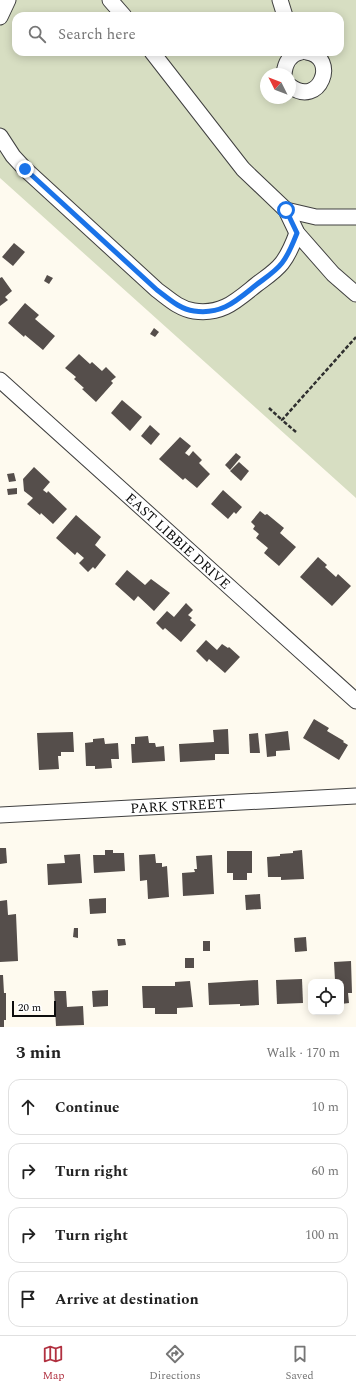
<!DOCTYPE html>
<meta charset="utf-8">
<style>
body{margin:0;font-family:Spectral,serif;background:#f2f2f2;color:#222}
.controls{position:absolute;right:12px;bottom:12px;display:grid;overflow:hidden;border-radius:8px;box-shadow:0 2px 10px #0003}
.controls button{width:36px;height:36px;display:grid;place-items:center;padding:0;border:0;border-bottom:1px solid #e0e0e0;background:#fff;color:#222;font:20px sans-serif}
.compass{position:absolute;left:260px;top:68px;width:36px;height:36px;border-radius:50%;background:#fff;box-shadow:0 2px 10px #0003;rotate:312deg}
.scale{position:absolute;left:12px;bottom:10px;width:44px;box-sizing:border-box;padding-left:4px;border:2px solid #0d0d0d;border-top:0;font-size:11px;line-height:14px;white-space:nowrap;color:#0d0d0d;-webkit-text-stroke:3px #fff;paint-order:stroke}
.stop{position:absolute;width:12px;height:12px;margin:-9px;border:3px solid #1a73e8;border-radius:50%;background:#fff}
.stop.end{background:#1a73e8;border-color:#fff;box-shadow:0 1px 4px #0008}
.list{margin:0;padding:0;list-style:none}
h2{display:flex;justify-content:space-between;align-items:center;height:52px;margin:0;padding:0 16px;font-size:17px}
h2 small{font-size:13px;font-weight:400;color:#767676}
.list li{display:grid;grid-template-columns:26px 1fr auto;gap:12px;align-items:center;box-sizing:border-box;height:56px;margin:0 8px 8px;padding:0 8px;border:1px solid #e0e0e0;border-radius:12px}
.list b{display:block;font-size:15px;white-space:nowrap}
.list em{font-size:13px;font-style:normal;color:#767676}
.icon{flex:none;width:22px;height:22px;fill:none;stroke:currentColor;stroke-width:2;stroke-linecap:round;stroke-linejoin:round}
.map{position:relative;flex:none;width:356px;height:1027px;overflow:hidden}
.search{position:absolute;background:#fff;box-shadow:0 2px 10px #0003;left:12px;right:12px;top:12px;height:44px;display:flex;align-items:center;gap:10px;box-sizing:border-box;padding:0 14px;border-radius:12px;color:#767676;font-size:15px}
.sheet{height:308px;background:#fff}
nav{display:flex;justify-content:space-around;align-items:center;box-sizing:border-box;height:56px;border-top:1px solid #e0e0e0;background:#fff;font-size:11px;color:#767676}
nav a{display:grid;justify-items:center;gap:2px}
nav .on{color:#b13140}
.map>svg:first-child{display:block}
.cemetery{fill:#d7dec2;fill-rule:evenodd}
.building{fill:#554e4b}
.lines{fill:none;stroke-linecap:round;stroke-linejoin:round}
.minor-casing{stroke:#404040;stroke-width:17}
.path{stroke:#2f2f2f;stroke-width:2.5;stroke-dasharray:4 2;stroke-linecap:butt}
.minor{stroke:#fff;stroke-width:15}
.route{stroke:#1a73e8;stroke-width:5}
.labels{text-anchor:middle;stroke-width:4;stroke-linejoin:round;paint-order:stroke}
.street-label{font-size:14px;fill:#0d0d0d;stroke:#fff}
</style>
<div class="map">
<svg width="356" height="1027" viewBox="0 0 356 1027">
<rect width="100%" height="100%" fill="#fefaef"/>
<path class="cemetery" d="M0 0H356V498L0 178ZM16 16H340V52H16ZM266 74H290V98H266Z"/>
<g class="building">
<polygon points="14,243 25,252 13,266 2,257"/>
<polygon points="47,275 53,278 49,284 44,281"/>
<polygon points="2,277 12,291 5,297 8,300 0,306 0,278"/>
<polygon points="25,303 39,315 35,319 55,336 43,350 25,335 24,337 8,323"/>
<polygon points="154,328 159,332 155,337 150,334"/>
<polygon points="79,354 90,364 92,362 102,371 106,367 116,377 111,381 113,383 96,402 82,389 84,388 74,379 76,377 65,368"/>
<polygon points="122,400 142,417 130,431 111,413"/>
<polygon points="150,425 160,434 151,445 141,436"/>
<polygon points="180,437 191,446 185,453 189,456 193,451 202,460 199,463 210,474 197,488 185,478 183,480 159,459"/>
<polygon points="236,453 241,457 230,470 225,465"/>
<polygon points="239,462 249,471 241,481 230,471"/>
<polygon points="34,467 50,482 43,490 47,493 48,491 67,509 53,524 41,513 40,515 27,504 33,498 24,491 23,479"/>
<polygon points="14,473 16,481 9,482 7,474"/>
<polygon points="17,488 17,494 8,495 7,489"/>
<polygon points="223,490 242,507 236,514 234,512 228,519 211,504"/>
<polygon points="260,511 265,515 267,514 284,528 280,533 296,547 279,566 264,553 268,548 256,538 259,534 253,529 255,526 251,522"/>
<polygon points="76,515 101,537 95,545 106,555 95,569 93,567 88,572 79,563 84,558 77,552 75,555 56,538"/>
<polygon points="318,557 327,565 325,567 336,577 338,574 351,586 332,606 300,577"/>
<polygon points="127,570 145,585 151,579 170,593 154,611 138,596 134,601 115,584"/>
<polygon points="186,603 193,610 188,615 192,618 190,620 196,625 181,642 165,628 163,630 156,623 167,611 174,617"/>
<polygon points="206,640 217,650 222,644 228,648 229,647 240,657 225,673 209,659 207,662 196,651"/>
<polygon points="314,719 329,728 327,731 344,741 343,742 348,745 339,760 303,738"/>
<polygon points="228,729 229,754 215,754 215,760 180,762 179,744 214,742 213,730"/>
<polygon points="288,731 290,750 276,751 276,756 267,757 265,734"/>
<polygon points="73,732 74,752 61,752 61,756 58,756 59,769 39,770 37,733"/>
<polygon points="258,733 260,753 250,753 249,734"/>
<polygon points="148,736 149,743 155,743 156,747 164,746 165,761 132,763 131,744 135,744 135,737"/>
<polygon points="104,738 105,744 118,743 119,759 111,759 112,768 95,769 95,766 86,766 85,743 93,742 93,739"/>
<polygon points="0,848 6,848 7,863 0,864"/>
<polygon points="105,850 113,850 113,853 124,853 125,871 94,873 93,855 105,855"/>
<polygon points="302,850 304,879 281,880 281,877 268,877 267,857 280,856 280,854 293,853 293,851"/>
<polygon points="227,851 252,851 252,873 247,873 247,880 233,880 233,873 227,873"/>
<polygon points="80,854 82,883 48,885 47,864 65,863 64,855"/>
<polygon points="155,854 156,863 162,863 162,867 167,866 169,897 148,899 147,880 140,881 139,855"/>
<polygon points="212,855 214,894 183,896 182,873 195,872 194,869 197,869 196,856"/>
<polygon points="260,894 261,909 246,910 245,895"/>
<polygon points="106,898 106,913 90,914 89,899"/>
<polygon points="7,900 8,915 16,914 18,961 0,962 0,901"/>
<polygon points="74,928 78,928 78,938 73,937"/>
<polygon points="306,937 307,951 295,952 294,938"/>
<polygon points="117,939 125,939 126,945 118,946"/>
<rect x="203" y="941" width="7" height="10"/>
<rect x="185" y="958" width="9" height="10"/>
<polygon points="351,961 352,993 348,993 349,1003 341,1004 341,982 327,982 327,981 335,980 334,962"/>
<polygon points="0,975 3,975 4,993 6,993 6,1020 4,1020 4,1027 0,1027"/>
<polygon points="302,979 303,1003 277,1004 276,980"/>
<polygon points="258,980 259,1005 240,1006 240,1004 209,1005 208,983"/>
<polygon points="190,981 193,1007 177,1008 177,1014 155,1014 155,1008 143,1008 142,986 175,986 175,982"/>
<polygon points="108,990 108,1006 93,1007 92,991"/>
<polygon points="54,991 66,991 67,1007 83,1006 84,1025 56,1026"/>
</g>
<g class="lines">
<g class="minor-casing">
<g id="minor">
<polyline points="110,0 124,16"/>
<polyline points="280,0 285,16"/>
<polyline points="0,17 8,0"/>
<polyline points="152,52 243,169 286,210 297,233 333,274 356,294"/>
<path d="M284 74C285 63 290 54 301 52"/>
<path d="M290 86C320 109 339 57 307 52"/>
<path d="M0 136 13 156 25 169 157 290C168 298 179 309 194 311 222 315 236 301 256 285 265 278 275 272 282 263 289 254 293 244 297 233"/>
<polyline points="286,210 316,217 356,217"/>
<path id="s1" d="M0 380 356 701"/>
<path id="s2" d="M0 815 356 796"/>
</g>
</g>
<g class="path">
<polyline points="269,408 282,420"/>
<polyline points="296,432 282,420 356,337"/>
</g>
<use href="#minor" class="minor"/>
</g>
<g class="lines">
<path class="route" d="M25 169 157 290C168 298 179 309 194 311 222 315 236 301 256 285 265 278 275 272 282 263 289 254 293 243 297 233L286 210"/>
</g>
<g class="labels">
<g class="street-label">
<text dy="5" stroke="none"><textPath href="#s1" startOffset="240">EAST LIBBIE DRIVE</textPath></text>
<text dy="5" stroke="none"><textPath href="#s2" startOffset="178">PARK STREET</textPath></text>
</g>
</g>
</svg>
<div class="controls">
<button><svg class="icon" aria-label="locate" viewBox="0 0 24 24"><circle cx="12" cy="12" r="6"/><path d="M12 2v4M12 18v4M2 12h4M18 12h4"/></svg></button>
</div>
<svg class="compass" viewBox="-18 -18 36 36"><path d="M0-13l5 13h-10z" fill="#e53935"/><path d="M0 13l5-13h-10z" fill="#767676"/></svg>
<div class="scale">20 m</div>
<div class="stop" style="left:286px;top:210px"></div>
<div class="stop end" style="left:25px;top:169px"></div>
<div class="search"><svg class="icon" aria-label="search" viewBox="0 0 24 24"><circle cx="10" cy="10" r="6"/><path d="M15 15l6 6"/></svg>Search here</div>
</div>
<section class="sheet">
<h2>3 min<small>Walk · 170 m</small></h2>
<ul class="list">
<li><svg class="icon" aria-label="ahead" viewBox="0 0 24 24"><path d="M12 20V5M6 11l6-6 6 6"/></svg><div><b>Continue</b></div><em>10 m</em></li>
<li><svg class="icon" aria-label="right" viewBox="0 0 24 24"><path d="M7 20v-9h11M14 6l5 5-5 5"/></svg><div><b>Turn right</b></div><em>60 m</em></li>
<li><svg class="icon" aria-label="right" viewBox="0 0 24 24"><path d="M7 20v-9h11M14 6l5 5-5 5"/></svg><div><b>Turn right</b></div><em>100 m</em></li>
<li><svg class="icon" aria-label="arrive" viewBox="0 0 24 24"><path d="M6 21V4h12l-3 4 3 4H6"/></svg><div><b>Arrive at destination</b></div></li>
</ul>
</section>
<nav>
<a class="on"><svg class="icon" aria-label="map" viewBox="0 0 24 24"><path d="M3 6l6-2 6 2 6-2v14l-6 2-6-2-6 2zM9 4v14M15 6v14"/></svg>Map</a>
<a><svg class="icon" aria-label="directions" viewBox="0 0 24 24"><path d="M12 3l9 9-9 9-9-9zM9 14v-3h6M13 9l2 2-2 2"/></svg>Directions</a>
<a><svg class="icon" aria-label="saved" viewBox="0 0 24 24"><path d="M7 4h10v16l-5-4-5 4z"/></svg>Saved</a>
</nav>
